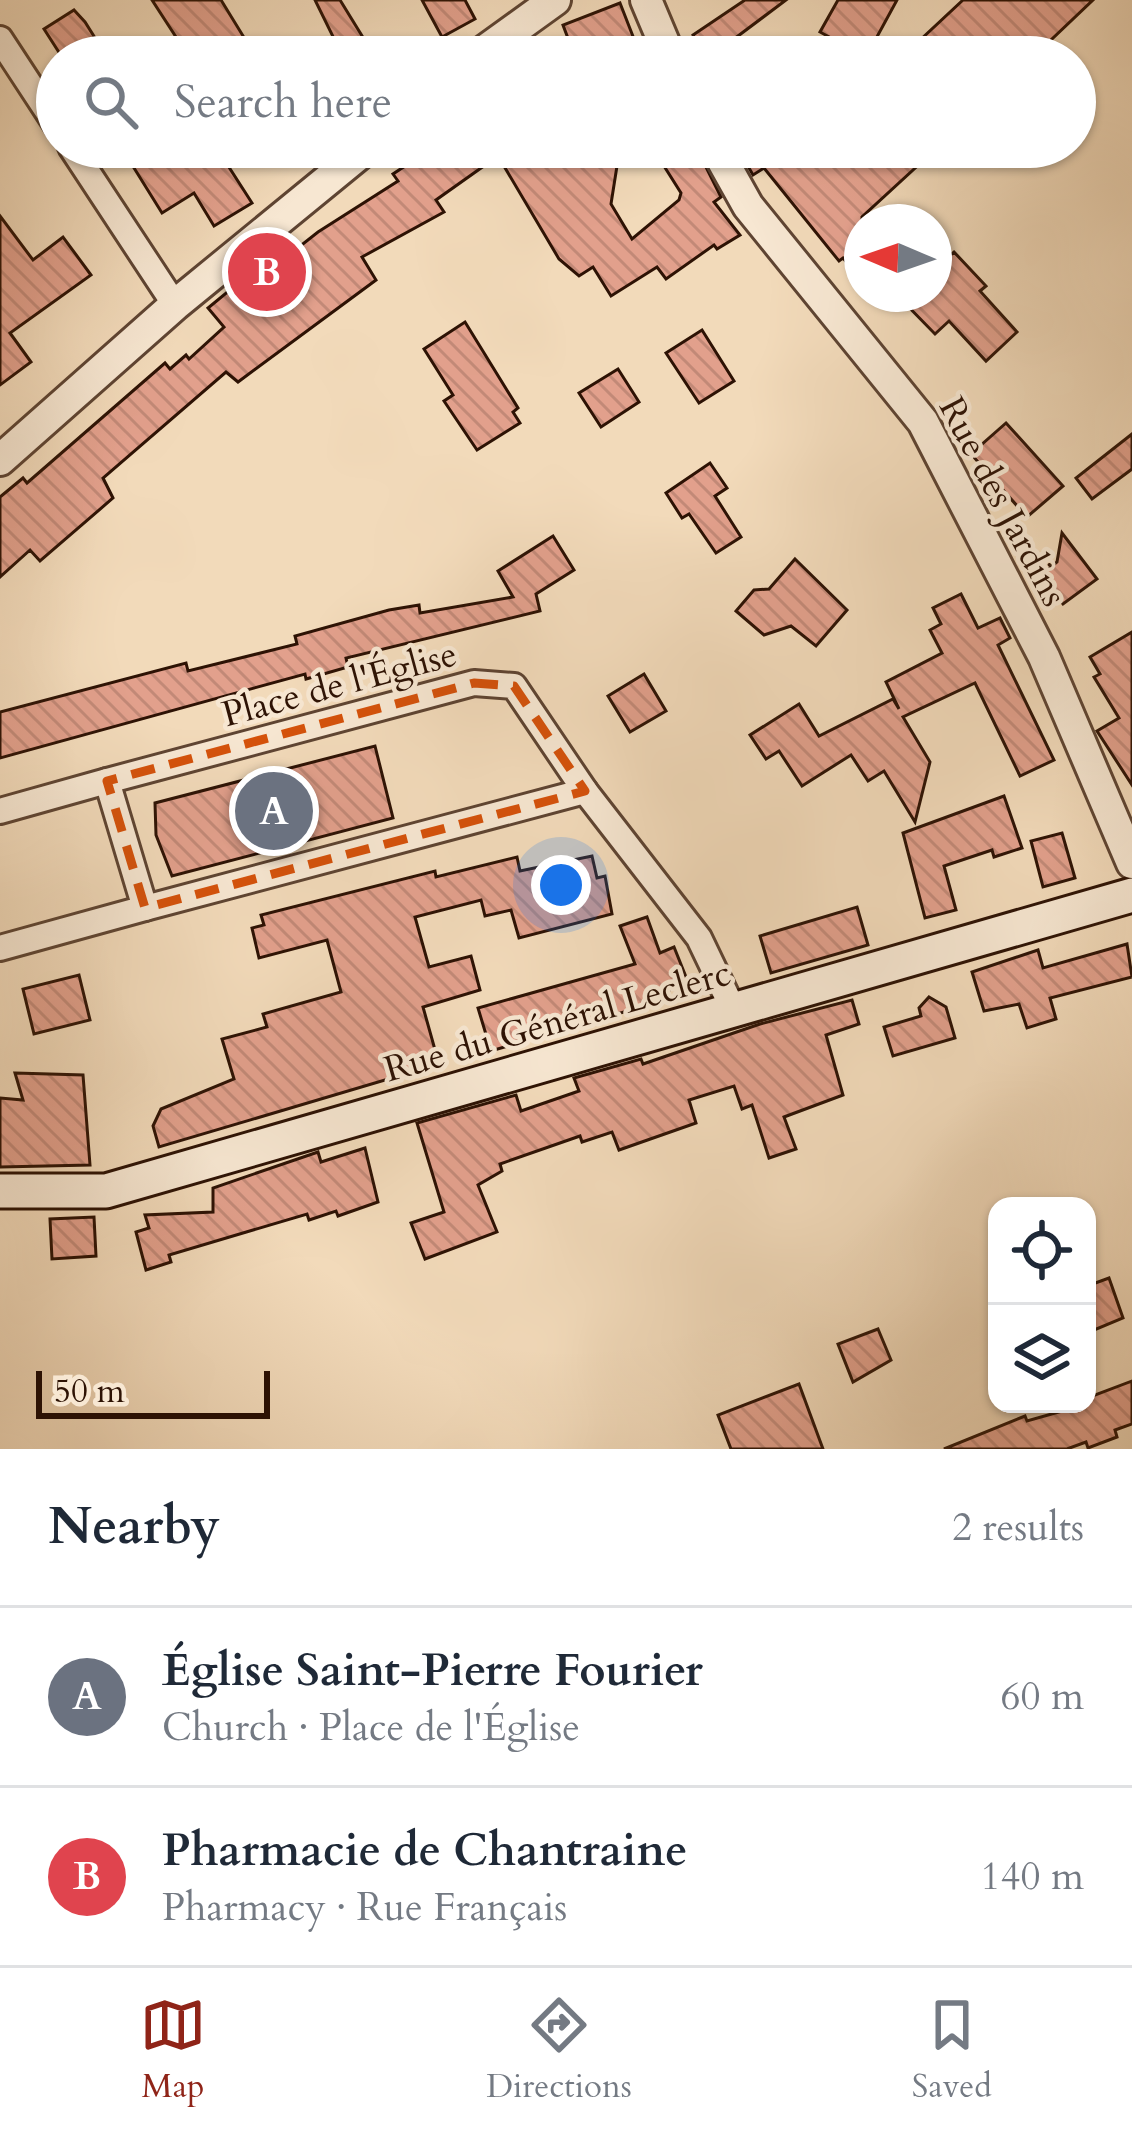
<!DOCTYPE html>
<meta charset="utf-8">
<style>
body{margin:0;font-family:Cardo,serif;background:#f6f6f7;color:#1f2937}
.controls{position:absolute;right:36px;bottom:36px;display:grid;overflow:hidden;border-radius:24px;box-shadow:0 3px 9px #0004}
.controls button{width:108px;height:108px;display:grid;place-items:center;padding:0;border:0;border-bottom:3px solid #e0e1e3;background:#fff;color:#1f2937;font:60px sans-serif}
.compass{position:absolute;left:844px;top:204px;width:108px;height:108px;border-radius:50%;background:#fff;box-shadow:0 3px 9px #0004;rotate:272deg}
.scale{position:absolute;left:36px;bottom:30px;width:234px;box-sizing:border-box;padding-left:12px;border:6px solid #2d1204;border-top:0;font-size:33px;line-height:42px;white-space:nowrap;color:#2d1204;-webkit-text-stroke:9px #f7e7d2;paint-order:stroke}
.you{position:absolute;left:561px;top:885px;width:42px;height:42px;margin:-30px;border:9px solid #fff;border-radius:50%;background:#1a73e8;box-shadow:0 0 0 18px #1a73e833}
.badge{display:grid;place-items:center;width:78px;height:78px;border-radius:50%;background:#8f2418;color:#fff;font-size:39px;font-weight:700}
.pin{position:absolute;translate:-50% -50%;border:6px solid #fff;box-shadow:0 3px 12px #0006}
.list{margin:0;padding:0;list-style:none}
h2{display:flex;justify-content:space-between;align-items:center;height:156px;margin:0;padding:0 48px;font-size:51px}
h2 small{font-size:39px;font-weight:400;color:#747a83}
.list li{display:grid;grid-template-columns:78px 1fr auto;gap:36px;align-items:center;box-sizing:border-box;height:180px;padding:0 48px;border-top:3px solid #e0e1e3}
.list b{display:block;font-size:45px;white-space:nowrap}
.list p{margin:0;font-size:39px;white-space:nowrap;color:#747a83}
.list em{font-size:39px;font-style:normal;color:#747a83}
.icon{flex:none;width:66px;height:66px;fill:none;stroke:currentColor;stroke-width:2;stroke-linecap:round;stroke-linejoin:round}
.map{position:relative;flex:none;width:1132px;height:1449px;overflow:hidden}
.search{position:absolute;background:#fff;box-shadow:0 3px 9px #0004;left:36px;right:36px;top:36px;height:132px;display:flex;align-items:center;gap:30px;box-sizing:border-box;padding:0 42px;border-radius:66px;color:#747a83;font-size:45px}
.sheet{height:516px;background:#fff}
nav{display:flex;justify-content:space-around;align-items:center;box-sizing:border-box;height:168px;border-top:3px solid #e0e1e3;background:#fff;font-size:33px;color:#747a83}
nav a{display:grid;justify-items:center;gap:6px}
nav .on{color:#8f2418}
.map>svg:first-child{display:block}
.building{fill:url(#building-back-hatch);stroke:#2d1204;stroke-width:3}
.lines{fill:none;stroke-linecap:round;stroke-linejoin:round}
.minor-casing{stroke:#5e4432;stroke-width:30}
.tertiary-casing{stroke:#5e4432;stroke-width:36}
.secondary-casing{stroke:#2d1204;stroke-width:39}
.minor{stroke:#f7e7d2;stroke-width:24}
.tertiary{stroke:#f7e7d2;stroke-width:30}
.secondary{stroke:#f7e7d2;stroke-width:33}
.marked{fill:none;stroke:#d5520b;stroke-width:9;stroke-dasharray:24 15;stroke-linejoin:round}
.labels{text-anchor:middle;stroke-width:9;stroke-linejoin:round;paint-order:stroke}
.street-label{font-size:36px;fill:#2d1204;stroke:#f7e7d2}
</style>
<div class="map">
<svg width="1132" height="1449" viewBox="0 0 1132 1449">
<defs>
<pattern id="building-back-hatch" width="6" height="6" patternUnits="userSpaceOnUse" patternTransform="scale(3)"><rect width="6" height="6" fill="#e2a08c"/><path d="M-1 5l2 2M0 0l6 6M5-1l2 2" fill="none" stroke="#c28977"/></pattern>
</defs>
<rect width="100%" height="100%" fill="#f2daba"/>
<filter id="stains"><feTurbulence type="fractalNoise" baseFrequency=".00167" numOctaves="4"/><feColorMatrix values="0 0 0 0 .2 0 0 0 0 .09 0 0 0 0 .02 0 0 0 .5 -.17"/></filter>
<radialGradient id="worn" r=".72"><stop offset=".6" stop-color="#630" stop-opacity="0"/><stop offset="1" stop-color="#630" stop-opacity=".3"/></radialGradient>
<g class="building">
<polygon points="152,0 221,0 256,57 189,57"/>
<polygon points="315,0 340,0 375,57 343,57"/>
<polygon points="422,0 465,0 475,19 442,37"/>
<polygon points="745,0 786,0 710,57 696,57 690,50 697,43 693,35"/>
<polygon points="838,0 897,0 866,57 820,32"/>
<polygon points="963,0 1093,0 1033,57 902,57"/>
<polygon points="620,3 641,57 575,57 563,25"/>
<polygon points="74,10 85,22 107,57 62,57 44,29"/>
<polygon points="121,147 216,147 252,203 214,226 194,193 162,213"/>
<polygon points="434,147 620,147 611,204 632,239 679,200 681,193 652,147 696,147 721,197 714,202 740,235 717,249 714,245 666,279 657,267 611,296 593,267 579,276 559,259 498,156 436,200 444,212 362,257 376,280 238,382 226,372 103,478 113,498 40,561 30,550 0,577 0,497 23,478 27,483 165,363 170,369 186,355 189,359 224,327 208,308 231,289 237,296 318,232 398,181 393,174"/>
<polygon points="737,147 938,147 862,217 862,280 843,258 839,261 764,168 753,175"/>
<polygon points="0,216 33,260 63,237 91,275 10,333 31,362 0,385"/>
<polygon points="954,252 986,286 980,291 1017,332 986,361 949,321 935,334 896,294 934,294 934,270"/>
<polygon points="465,322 518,408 513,412 520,423 477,450 444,401 453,395 424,349"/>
<polygon points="702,330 734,381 699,403 666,353"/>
<polygon points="618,369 639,402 601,427 579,393"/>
<polygon points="1006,423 1063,486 1027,517 971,454"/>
<polygon points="1132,434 1132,469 1092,499 1076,478"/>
<polygon points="710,463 727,488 715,496 741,537 716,553 689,514 682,518 666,493"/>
<polygon points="1062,533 1097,579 1063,604 1041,575 1057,562"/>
<polygon points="553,536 574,570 536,594 540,611 346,658 348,667 306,679 305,674 0,758 0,712 186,663 188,671 297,644 295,636 389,610 419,605 420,613 513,597 498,571"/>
<polygon points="795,559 847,610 816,646 791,626 764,635 736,611 754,590 769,589"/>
<polygon points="961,594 978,628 1000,618 1010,638 998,645 1054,760 1020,776 975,683 903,717 930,762 915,822 884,771 868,781 851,755 802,786 779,751 766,759 750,735 799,704 819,736 893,699 899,709 886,682 942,653 930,630 941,624 933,608"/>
<polygon points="1132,632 1132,785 1097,731 1119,718 1094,677 1100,674 1090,657"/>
<polygon points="644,674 666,711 630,732 608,696"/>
<polygon points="375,746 393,818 172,876 156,835 155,803"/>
<polygon points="1004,796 1022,848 994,857 992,850 944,866 956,910 925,918 903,833"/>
<polygon points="1062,833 1075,878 1043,887 1031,841"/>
<polygon points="592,856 597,878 605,876 612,914 519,938 511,910 485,916 481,900 415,917 429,967 471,956 480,990 423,1007 439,1064 159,1147 153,1126 161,1109 234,1079 222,1039 267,1027 263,1014 341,992 327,940 259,958 252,928 264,925 261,915 435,871 436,877 517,857 520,871"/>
<polygon points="857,907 868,945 771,973 760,936"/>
<polygon points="647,917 660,953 674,947 688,982 656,996 658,1002 491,1051 478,1008 635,964 620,926"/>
<polygon points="1127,944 1132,977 1050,998 1056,1019 1027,1028 1019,1004 984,1011 972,972 1038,950 1043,968"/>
<polygon points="79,975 90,1020 34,1034 23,989"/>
<polygon points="929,997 946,1007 955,1038 893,1056 884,1027 921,1016 919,1008"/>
<polygon points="852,1000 859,1024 826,1035 843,1095 784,1117 796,1149 769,1158 752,1105 742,1109 734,1086 689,1100 696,1123 619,1150 612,1132 582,1142 580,1136 500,1164 502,1171 478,1185 497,1232 425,1259 411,1223 444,1212 417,1123 516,1095 521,1111 579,1091 574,1078 641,1059 643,1064 760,1024"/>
<polygon points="15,1073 83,1075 90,1165 0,1167 0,1098 23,1100"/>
<polygon points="365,1148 378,1202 338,1216 336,1211 309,1220 307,1214 169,1255 171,1262 146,1270 136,1232 149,1228 145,1215 213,1212 213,1188 318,1152 321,1162"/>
<polygon points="94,1217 96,1256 52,1259 50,1219"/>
<polygon points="1109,1278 1123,1318 1087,1333 1087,1286"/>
<polygon points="878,1329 891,1360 853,1382 838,1344"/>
<polygon points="1132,1381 1132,1424 1115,1430 1117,1437 1088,1448 1086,1442 1067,1449 944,1449 1025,1416 1027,1421 1087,1404 1087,1398"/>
<polygon points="799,1384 823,1449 731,1449 718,1415"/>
</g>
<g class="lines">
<g class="minor-casing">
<g id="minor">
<polyline points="0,39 57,126"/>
<polyline points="71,147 175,305"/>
<polyline points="107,781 474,683 514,686 585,791 145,908"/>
<polyline points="585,791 699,938 733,1009"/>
<polyline points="0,811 107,781 145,908 0,948"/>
</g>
</g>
<g class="tertiary-casing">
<g id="tertiary">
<polyline points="646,0 670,57"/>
<polyline points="476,57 555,0"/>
<polyline points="715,147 748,206 923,422 1044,657 1132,863"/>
<polyline points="0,460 175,305 368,147"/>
</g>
</g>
<g class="secondary-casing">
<polyline id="secondary" points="0,1191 106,1191 1132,895"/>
</g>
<use href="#minor" class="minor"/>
<use href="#tertiary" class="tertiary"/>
<use href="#secondary" class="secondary"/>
</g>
<path class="marked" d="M474 683 514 686 585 791 145 908 107 781Z"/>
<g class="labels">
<g class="street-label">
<text transform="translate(1004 501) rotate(62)" y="13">Rue des Jardins</text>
<text transform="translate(339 683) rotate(-15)" y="13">Place de l'Église</text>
<text transform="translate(557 1020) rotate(-16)" y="13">Rue du Général Leclerc</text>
</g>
</g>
<rect width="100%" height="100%" filter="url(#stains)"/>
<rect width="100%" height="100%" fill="url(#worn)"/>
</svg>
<div class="controls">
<button><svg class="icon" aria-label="locate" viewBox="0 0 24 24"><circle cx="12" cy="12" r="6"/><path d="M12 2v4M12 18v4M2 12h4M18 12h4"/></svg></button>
<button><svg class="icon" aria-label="layers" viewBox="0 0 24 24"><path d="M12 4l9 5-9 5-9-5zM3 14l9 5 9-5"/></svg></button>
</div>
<svg class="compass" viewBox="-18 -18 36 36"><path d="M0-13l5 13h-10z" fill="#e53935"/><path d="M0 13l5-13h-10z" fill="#747a83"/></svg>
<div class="scale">50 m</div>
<div class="you"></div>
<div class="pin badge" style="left:274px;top:811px;background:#6b7280">A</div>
<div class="pin badge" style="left:267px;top:272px;background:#e0444e">B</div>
<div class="search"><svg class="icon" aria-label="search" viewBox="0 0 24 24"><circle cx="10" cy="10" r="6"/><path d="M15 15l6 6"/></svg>Search here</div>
</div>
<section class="sheet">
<h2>Nearby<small>2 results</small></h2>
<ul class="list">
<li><span class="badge" style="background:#6b7280">A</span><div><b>Église Saint-Pierre Fourier</b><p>Church · Place de l'Église</p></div><em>60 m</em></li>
<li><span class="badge" style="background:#e0444e">B</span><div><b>Pharmacie de Chantraine</b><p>Pharmacy · Rue Français</p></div><em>140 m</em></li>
</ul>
</section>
<nav>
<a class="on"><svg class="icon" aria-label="map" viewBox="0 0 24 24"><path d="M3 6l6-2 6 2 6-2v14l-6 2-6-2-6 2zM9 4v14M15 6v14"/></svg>Map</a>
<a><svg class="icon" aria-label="directions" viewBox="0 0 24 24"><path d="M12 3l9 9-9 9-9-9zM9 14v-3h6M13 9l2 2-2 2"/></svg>Directions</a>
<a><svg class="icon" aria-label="saved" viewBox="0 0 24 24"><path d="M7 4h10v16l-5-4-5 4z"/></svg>Saved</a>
</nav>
